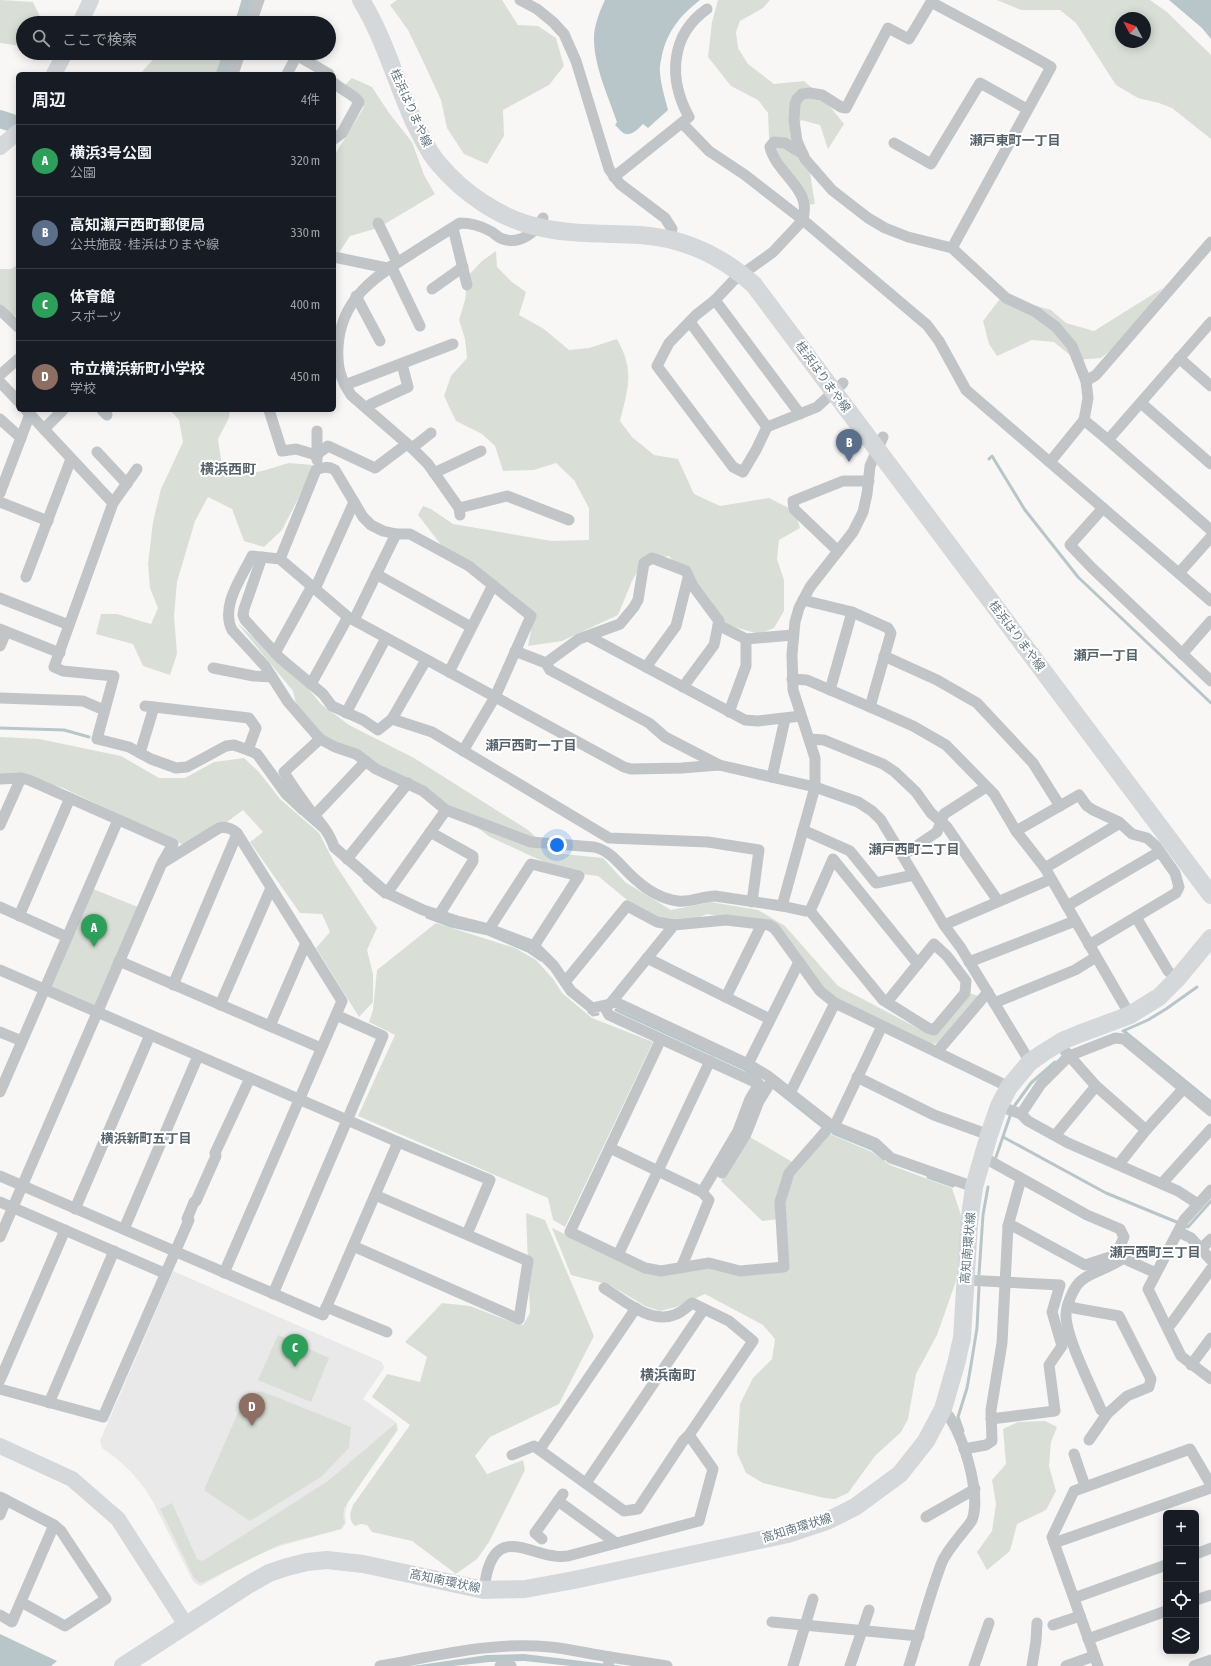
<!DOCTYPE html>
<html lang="ja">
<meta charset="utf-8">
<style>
body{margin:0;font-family:"Asap Condensed","Noto Sans JP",sans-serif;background:#242831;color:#f1f3f6}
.controls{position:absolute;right:12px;bottom:12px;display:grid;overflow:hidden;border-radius:6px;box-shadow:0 2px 10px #0003}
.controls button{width:36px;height:36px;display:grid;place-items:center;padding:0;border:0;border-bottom:1px solid #363941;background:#171b24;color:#f1f3f6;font:20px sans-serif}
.compass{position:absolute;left:1115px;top:12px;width:36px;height:36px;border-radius:50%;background:#171b24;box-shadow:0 2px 10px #0003;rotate:311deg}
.you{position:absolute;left:557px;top:845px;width:14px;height:14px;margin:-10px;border:3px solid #fff;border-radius:50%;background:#1a73e8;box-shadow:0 0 0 6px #1a73e833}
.badge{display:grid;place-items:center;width:26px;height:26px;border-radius:50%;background:#7c3aed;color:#fff;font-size:13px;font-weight:700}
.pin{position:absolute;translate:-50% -33px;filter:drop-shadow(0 1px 2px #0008)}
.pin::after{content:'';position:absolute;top:21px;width:14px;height:12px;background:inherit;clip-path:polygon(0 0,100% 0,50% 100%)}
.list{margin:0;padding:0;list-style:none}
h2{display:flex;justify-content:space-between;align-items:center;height:52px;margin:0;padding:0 16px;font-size:17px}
h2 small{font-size:13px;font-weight:400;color:#9ea1a6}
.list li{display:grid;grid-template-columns:26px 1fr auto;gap:12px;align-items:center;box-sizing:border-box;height:72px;padding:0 16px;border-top:1px solid #363941}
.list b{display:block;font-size:15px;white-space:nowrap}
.list p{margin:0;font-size:13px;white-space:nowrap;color:#9ea1a6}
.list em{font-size:13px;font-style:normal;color:#9ea1a6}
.icon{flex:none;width:22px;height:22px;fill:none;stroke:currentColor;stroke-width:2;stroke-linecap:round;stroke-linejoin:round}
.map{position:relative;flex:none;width:1211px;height:1666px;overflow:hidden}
.search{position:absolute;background:#171b24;box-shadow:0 2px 10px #0003;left:16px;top:16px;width:320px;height:44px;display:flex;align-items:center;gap:10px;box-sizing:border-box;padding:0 14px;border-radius:22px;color:#9ea1a6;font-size:15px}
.panel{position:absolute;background:#171b24;box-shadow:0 2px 10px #0003;left:16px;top:72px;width:320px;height:340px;border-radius:6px}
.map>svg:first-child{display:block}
.built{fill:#e8e9e8}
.green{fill:#d9dfd6;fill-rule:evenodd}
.water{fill:#b9c6c9}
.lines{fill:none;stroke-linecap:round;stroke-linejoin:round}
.stream{stroke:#b9c6c9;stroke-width:3}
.river{stroke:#b9c6c9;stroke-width:18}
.street{stroke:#c1c5c8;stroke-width:11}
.secondary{stroke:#d4d8db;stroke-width:16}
.primary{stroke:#d4d8db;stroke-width:18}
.labels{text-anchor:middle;stroke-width:4;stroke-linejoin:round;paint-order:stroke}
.street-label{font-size:12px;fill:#63757f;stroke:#fff}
.neighbourhood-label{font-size:13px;font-weight:bold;fill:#55626a;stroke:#fff}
.quarter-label{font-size:14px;font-weight:bold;fill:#55626a;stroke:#fff}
</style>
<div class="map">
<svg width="1211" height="1666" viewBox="0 0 1211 1666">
<rect width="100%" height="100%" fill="#f8f7f5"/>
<polygon class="built" points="173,1271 382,1362 384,1368 363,1399 397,1423 398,1430 348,1502 345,1514 346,1523 342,1529 287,1544 264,1552 242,1562 201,1586 194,1583 153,1502 146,1490 131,1472 116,1458 102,1448 100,1441"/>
<g class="green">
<polygon points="0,0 33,2 43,23 23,23 23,45 22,46 0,43"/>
<polygon points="397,0 502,0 518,25 538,26 556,38 564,66 549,85 503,110 504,136 487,164 464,154 447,128 441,100 423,61 408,30 390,5"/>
<polygon points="718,0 770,0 763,8 740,21 736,32 738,48 748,64 774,84 804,81 823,98 844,124 828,149 820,125 801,120 797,133 809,167 815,204 806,205 775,158 769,138 768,113 758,100 731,86 708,57 712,22"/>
<path d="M997 0H1150L1167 12 1211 55V139L1172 108 1159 103 1138 98 1116 85 1076 23 1060 10H1021ZM1121 18H1145V42H1121Z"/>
<polygon points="175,53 207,53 224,61 222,74 140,74 155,57"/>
<polygon points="352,78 372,87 389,113 412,142 424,175 435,194 378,228 350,236 334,260 334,156 364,107 344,86"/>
<path d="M496 251 497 267 512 282 526 292 519 315 544 329 569 350 589 348 617 339C635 371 628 388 620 421L632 437 654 455 678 459 694 494 720 506 769 498 795 511 800 528 779 540 777 559 784 580V611L774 628 759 634 720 623 669 556 644 560 632 581 618 615 562 641 528 646 534 616 522 602 472 562 449 555 418 515 423 506 431 509 453 524 552 541 589 540V508L574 480 556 463 534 470 503 471 495 446 482 434 456 421 444 396 451 376 467 358 465 339 459 320 465 300 468 276 482 261Z"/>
<polygon points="18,265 18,317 1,309 0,306 0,269 11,269"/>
<polygon points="1163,288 1120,343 1101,358 1076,360 1054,342 1032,340 997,356 989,344 983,321 999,300 1016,306 1026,303 1051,310 1066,323 1094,331"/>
<polygon points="170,410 230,410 229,418 218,439 222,467 245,474 262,471 289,463 313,465 302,491 282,530 264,547 244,541 232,509 208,497 195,521 177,582 174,616 177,654 170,675 143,666 133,644 96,634 101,614 117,614 151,624 158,608 150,588 148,564 153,522 161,489 183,442 179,420"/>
<polygon points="237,623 296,674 321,704 349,725 414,758 528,830 553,853 603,858 625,882 671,910 711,902 758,910 785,926 838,986 925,1032 966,992 981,997 943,1043 920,1045 858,1019 823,988 781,940 759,923 707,914 674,928 638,909 598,876 566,872 490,837 444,803 318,733 298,711 293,691"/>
<polygon points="0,737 39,739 121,756 159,778 185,778 214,762 244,758 259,772 280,799 319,833 335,864 377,928 367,950 373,974 373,1002 359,1017 316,948 330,932 322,914 300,913 250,842 263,832 243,810 223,825 186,846 63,788 31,778 0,774"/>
<polygon points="93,889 138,907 95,1005 50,986"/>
<polygon points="436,923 515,948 536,960 554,980 562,993 592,1018 653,1042 565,1227 553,1220 548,1198 358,1116 395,1035 369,1022 373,1010 377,970"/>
<polygon points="830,1134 872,1152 890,1165 952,1188 963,1221 956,1281 937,1335 916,1374 908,1419 901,1432 875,1456 848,1493 835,1499 824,1498 763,1483 746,1473 737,1453 740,1404 753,1378 772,1359 775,1339 763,1325 705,1294 676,1307 660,1311 645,1306 610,1285 571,1275 552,1228 644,1271 709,1265 787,1269 782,1202 790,1173"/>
<polygon points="750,1137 794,1163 779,1219 762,1221 721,1181"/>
<path d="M526 1213 545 1220 594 1336 559 1404 490 1437 475 1456 487 1474 523 1460 525 1470 489 1542 477 1559 456 1574 412 1541 372 1532 367 1525 361 1524 355 1526C348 1520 350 1513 353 1505L410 1425 372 1397 387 1374 420 1382 427 1357 405 1342 442 1303 470 1306 512 1322 523 1325 530 1313Z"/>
<polygon points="278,1335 329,1358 311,1402 258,1380"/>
<polygon points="261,1391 351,1427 349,1448 321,1477 250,1521 204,1490 245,1397"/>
<polygon points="1045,1421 1057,1427 1051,1442 1049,1466 1056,1491 1046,1510 1017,1524 1010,1551 987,1570 977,1552 992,1531 996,1504 992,1480 1006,1464 1003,1429 1018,1422"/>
<polygon points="396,1423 397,1430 344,1508 343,1519 345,1522 341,1529 279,1545 202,1583 198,1582 194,1578 160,1509 172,1503 197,1559 203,1561 328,1481"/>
</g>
<g class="water">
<path d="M605 0H700C680 16 668 30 662 55 661 61 659 67 660 73 661 85 665 98 668 110L648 128 643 124C637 130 630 138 622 132 619 130 618 127 615 125L617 122C608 95 593 65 594 35 595 24 600 10 605 0Z"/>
<polygon points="1169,0 1211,0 1211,39 1202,28"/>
<polygon points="0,1634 57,1661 51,1666 0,1666"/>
<polygon points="524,1654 623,1666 571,1666 524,1661 490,1662 453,1666 413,1666 487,1655"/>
</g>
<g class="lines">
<g class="stream">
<polyline points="989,459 992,456 1025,510 1078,577 1211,703"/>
<polyline points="0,728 64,730 89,737"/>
<polyline points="303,815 320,830"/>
<polyline points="364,880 384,897"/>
<polyline points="427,917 451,926 488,934 528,951 541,960"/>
<polyline points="616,1010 744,1069 760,1079"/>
<polyline points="589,1012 593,1015 598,1014"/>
<polyline points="1123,1031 1148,1020 1166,1009 1197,987"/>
<polyline points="1124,1031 1211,1102"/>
<polyline points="774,1088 823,1127"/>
<polyline points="1015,1105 1031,1083 1055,1062"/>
<polyline points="833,1133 872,1149 884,1159"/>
<polyline points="1003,1137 1106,1193 1179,1223"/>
<polyline points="996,1157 1010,1116"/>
<polyline points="928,1177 953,1186"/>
<polyline points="1184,1225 1188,1227 1211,1201"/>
<polyline points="979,1274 983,1215 988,1187"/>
<polyline points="963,1431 958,1417 967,1388 971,1365 977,1328 979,1287"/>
</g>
<g class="river">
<polyline points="244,23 251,0"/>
<polyline points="225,74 233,53"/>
<polyline points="0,119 18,125"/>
</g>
<g class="street">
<polyline points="520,0 537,9 553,22 564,34 576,61 609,169 620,184 665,218 672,229"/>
<polyline points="251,23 259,0"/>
<polyline points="293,53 329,74"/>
<polyline points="233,74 240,53"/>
<polyline points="287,74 297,55"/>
<path d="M334 83C340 89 356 96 359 102L342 133 334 139"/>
<polyline points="682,123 709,151 745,175 803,220 927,325 939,341 966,390 1211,601"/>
<polyline points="894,143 931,164 980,83 1027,109"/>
<path d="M803 154 785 143 774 142 770 147C774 167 802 186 804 204 805 209 804 215 803 220L773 252 734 280 715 300 696 315 669 343 657 366 733 467 743 472 756 450 767 427 817 407 843 383"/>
<path d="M614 177 689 117C668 79 670 35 707 9"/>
<polyline points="378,223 397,262"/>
<polyline points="453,228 467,285"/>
<path d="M952 248 1051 67C1012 44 971 24 931 2L909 39 888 28 846 108 841 107 822 95 810 93 802 94 797 99 795 104 794 120 797 141 805 159 832 190 868 218 885 228 908 237 952 248 1006 298 1036 312 1056 327 1072 346 1086 381 1088 398 1084 420 1050 462"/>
<polyline points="334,257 387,268"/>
<polyline points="391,266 420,326"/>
<polyline points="432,289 463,267"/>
<polyline points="356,296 380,341"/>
<polyline points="715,300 800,414"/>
<polyline points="0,310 18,327"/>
<polyline points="690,322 767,427"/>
<polyline points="1179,358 1211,386"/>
<polyline points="0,375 18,359"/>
<polyline points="1086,381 1096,375 1211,242"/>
<polyline points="0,382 18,401"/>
<polyline points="345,385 453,344"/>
<polyline points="1141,403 1211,464"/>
<polyline points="371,404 408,387 402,364"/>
<polyline points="26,410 113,503"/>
<polyline points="102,410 107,415"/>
<polyline points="269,410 282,451 296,449 316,455 328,446 375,468 407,444"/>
<polyline points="0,419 21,438"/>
<polyline points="1084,420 1108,440 1211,322"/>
<polyline points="44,429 63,410"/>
<polyline points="1108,440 1211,530"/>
<polyline points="412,448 431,433"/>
<polyline points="97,452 127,484"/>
<polyline points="317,460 317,431"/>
<polyline points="137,469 113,503 54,667 63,671 114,676 97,739 129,747 151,759 176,768 187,767 226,746 234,745 248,750 257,754 286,794 303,810 314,816 366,761"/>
<polyline points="434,473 481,451"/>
<polyline points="0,493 30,414"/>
<polyline points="0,502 48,521"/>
<polyline points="459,508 507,496 569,520"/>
<polyline points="1103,508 1070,545 1092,568 1211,681"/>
<path d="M460 515 459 508 428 464 412 448 351 395C340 378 337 367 338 347 341 299 374 277 411 254 428 243 444 233 460 223 470 223 481 226 490 231 495 233 498 238 503 239 520 245 536 232 543 218"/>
<polyline points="838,551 794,509 793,501 843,481 869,481"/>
<polyline points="262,557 244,609 243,615 245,620 280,658 323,694 332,706 363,720 378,730 392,719 426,660"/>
<path d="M280 559 316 470C323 467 328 466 335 470L363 517 371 525 383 531 396 534H410L469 566 531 616 495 697 463 751"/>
<polyline points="1179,573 1211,537"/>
<polyline points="376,574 471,627"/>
<polyline points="26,577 71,459"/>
<polyline points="315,589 354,502"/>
<polyline points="0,598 69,625"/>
<polyline points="803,600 852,612 888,628 891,633 870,707"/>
<polyline points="354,620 396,534"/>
<polyline points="718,625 746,639 793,635"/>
<polyline points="0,629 60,653"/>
<polyline points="588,636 745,720 758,721 801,716"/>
<polyline points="0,646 6,632"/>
<polyline points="515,651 546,663 579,639 620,624 634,607 638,600 644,563 652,558 686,571 693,586 719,621 714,645 683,687"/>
<polyline points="275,653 312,586"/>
<polyline points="1182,654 1211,621"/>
<polyline points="884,656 937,680 977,703 1033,763 1060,806"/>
<polyline points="546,663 550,670 649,723 665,737 719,765"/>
<polyline points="646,667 676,626 688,578"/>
<polyline points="213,668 254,676 272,677"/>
<polyline points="449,672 493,585"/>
<polyline points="792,679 807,680 870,707 913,726 946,745 994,794 1016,831 1045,868 1130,1015"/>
<polyline points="311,684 348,617"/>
<polyline points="830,690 852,612"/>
<polyline points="0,698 83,701 104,710"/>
<polyline points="145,706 249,718 256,728 248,750"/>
<polyline points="729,712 746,666 746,639"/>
<polyline points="346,713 386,638"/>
<polyline points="392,719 432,732 609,838 708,842 759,850 752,902"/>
<path d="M320 739 284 772C292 786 301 798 310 810 319 821 330 833 334 847L387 893 423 910 457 921 489 929 534 946 554 966 571 991 592 1008 610 1004 674 925 726 920 769 925 774 928 778 933 820 991 835 1003 1009 1087"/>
<polyline points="809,739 824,740 883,764 895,772 916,792 931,813 947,827 998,901"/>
<polyline points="140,753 154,707"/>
<polyline points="772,777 785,719"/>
<polyline points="0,779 21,778 29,780 173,844 162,863 0,1237"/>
<polyline points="0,825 21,778"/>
<polyline points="803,830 850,851 876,883 914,875"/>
<polyline points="1016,831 1079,795 1087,806 1093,810 1119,822 1132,834 1147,838 1156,846 1175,873 1179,887 1176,893 1089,945"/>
<polyline points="430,832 473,856 473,861 439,915"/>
<polyline points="903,855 937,832 944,814 986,787"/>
<polyline points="347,859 408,783"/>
<path d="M164 862 219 828C226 826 231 828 237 833L342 1001 224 1273"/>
<polyline points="1045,868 1120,823"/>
<polyline points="387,893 446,810"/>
<polyline points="782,906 815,787 815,758 793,690 792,654 795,622 799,608 810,587 853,532 863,512 867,494 870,466 883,437"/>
<polyline points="1067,906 1159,852"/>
<polyline points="0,907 67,937"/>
<polyline points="810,911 833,859 918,964"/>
<polyline points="19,916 70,798"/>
<polyline points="1136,917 1168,971 1177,979"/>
<polyline points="944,925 1051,879"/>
<polyline points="489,929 531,864 579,876 534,946"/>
<polyline points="647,958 770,1019"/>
<polyline points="119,961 321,1048"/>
<polyline points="969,962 1075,921"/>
<polyline points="0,970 398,1142 490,1180 467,1234"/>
<polyline points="565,982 627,906 657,922 674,925"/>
<polyline points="173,985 237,834"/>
<polyline points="726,997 762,924"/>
<polyline points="613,1001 748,1064 768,1076 831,1125 875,1143 891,1158 974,1187"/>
<path d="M887 1002 934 944 947 956 966 981 965 993 934 1030 928 1028 883 1000 810 911H805L782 906 715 896C704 896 688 903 678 901 662 899 647 890 635 879 621 867 612 851 594 847L531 842 446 810 423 791 376 769 356 754 335 747 320 739 288 702 265 666 232 630C220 606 242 577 252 556L280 559 348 617 624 767 631 769 682 768 719 765 815 787 858 802 872 811 881 820 944 925 961 948 1030 1062"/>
<polyline points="994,1003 1075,970 1096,957"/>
<polyline points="220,1005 271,888"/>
<polyline points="604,1006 609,1015 759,1084 750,1099 738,1131 702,1192 610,1148"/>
<polyline points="270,1026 306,943"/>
<polyline points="0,1032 22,1041"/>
<polyline points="661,1039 570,1232 645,1268 661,1271 709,1263 740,1271 784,1267 780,1202 789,1173 831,1125"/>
<polyline points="1065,1051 1096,1086 1146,1130"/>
<polyline points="937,1052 988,992"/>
<polyline points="748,1064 799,962"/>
<polyline points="857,1077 934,1115 989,1135"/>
<polyline points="0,1092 118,820"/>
<polyline points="790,1093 835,1003"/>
<polyline points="999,1106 1021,1114 1028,1121 1068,1143 1178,1191 1198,1204"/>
<polyline points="1021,1114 1041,1084 1069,1056 1115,1038 1124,1039 1211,1111"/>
<polyline points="834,1127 882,1026"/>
<polyline points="1056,1136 1058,1132 1096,1086"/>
<polyline points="983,1157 1087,1215 1120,1229 1124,1237 1116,1255 1156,1273"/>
<polyline points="1119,1164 1146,1130 1184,1088"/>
<polyline points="722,1173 746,1134 759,1101 772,1080"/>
<polyline points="0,1176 323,1315 398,1142"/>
<polyline points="1163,1184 1165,1180 1211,1129"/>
<polyline points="1211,1190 1184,1220 1148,1289 1181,1356 1211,1379"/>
<polyline points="0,1202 164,1273"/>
<polyline points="75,1209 150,1035"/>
<polyline points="1008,1226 1015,1227 1085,1265 1116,1255"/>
<polyline points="124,1229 198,1056"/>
<polyline points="1179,1232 1191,1238 1211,1260"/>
<polyline points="353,1246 519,1319 528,1261 375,1195"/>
<polyline points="1201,1249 1211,1239"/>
<polyline points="618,1255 710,1061"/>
<polyline points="681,1268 709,1200 702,1192"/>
<polyline points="966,1280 1060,1285 1052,1312 1062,1346 1049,1365 1055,1411 991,1419"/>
<polyline points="273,1294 383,1036 336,1015"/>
<polyline points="1068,1304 1074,1308 1119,1316 1151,1379 1149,1387 1127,1396 1107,1414 1089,1440"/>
<polyline points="326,1307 387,1332"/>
<polyline points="1167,1326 1171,1324 1211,1269"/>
<polyline points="1191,1365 1211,1338"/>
<polyline points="0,1380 65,1230"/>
<polyline points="0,1389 103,1417 189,1220 187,1219 194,1202 196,1201 216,1156 215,1153 250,1078"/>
<polyline points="49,1403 114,1251"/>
<path d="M1107 1414 1101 1410C1092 1388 1066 1338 1066 1315 1066 1305 1074 1286 1082 1280 1093 1271 1111 1268 1123 1258"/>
<polyline points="540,1449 636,1308"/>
<polyline points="964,1449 986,1445 992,1441 991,1410 1002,1343 1008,1226 1021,1179"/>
<polyline points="1074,1454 1085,1486"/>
<path d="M512 1455 534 1446 624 1511 638 1509 683 1441 689 1435 753 1341 729 1321 692 1303C686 1308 681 1313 674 1315 649 1324 624 1300 604 1288"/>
<polyline points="586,1483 704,1309"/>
<polyline points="0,1497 54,1525 12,1622 0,1615"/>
<polyline points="558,1501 616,1543"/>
<polyline points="0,1515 6,1500"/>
<polyline points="926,1517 975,1489"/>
<polyline points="542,1539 535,1533 563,1494"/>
<polyline points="1054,1543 1211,1488"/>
<polyline points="1196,1554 1211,1548"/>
<path d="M484 1590C485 1583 486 1575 488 1569 500 1529 530 1554 555 1556 559 1557 564 1556 568 1556L699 1521 713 1469 689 1435"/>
<polyline points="1074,1598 1166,1565"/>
<polyline points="1196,1600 1211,1595"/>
<polyline points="21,1602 65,1626 106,1599 61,1531 54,1525"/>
<polyline points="772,1622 919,1636"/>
<polyline points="1053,1625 1080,1616"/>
<polyline points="1088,1639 1166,1611"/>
<path d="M380 1666C436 1656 493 1641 550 1647 570 1649 590 1654 610 1657"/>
<polyline points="500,1666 511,1666"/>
<polyline points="608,1666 610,1657 667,1666"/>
<polyline points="793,1666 813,1599"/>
<polyline points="850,1666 869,1610"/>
<path d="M909 1666C920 1632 929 1596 942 1562 947 1551 956 1541 963 1532 966 1528 970 1524 972 1520 982 1494 962 1428 943 1409"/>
<polyline points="974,1666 989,1623"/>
<polyline points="1032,1666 1036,1641 1037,1623"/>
<polyline points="1066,1666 1094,1656"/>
<polyline points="1098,1666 1052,1537 1074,1491 1190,1449 1211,1485"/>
<polyline points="1194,1666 1211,1660"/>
</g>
<g class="secondary">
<polyline points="80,23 91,0"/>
<polyline points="54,74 65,53"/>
<polyline points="0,147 18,132"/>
<polyline points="0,1446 72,1479 118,1519 186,1625"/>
</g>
<g class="primary">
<path d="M361 0C385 39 396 83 415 124 422 137 428 152 438 163 463 193 499 218 538 227 572 235 606 233 640 235 684 238 722 256 754 285L1211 895"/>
<polyline points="123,1666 248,1585 269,1573 287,1567 307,1562 327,1560 363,1564 484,1590 525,1589 574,1580 788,1534 827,1521 855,1507 900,1474 926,1441 943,1409 956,1364 962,1338 969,1224 974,1187 989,1135 999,1106 1009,1087 1030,1062 1043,1053 1062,1041 1079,1034 1130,1015 1159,997 1177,979 1211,938"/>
</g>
</g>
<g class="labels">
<g class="street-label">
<text transform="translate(411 108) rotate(66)" y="4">桂浜はりまや線</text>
<text transform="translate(823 377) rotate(54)" y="4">桂浜はりまや線</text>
<text transform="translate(1017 636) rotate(53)" y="4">桂浜はりまや線</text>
<text transform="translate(968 1248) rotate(-85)" y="4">高知南環状線</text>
<text transform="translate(797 1528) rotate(-17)" y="4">高知南環状線</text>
<text transform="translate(445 1581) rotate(12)" y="4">高知南環状線</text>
</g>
<g class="neighbourhood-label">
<text x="1015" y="145">瀬戸東町一丁目</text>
<text x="1106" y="660">瀬戸一丁目</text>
<text x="531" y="750">瀬戸西町一丁目</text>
<text x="914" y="854">瀬戸西町二丁目</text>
<text x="146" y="1143">横浜新町五丁目</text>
<text x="1155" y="1257">瀬戸西町三丁目</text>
</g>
<g class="quarter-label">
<text x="228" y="474">横浜西町</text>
<text x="668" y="1380">横浜南町</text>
</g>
</g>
</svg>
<div class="controls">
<button>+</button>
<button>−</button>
<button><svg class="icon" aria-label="locate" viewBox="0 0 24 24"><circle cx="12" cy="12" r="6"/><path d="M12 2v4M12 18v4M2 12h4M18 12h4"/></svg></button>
<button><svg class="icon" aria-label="layers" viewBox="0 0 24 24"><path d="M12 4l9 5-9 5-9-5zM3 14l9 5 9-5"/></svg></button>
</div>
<svg class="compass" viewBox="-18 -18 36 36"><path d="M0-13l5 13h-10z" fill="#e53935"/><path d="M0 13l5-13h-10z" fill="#9ea1a6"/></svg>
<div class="you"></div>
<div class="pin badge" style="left:94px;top:947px;background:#2e9e5b">A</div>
<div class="pin badge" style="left:849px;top:462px;background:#5c6f8a">B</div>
<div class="pin badge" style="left:295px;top:1367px;background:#2e9e5b">C</div>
<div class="pin badge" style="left:252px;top:1426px;background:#8d6e63">D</div>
<div class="search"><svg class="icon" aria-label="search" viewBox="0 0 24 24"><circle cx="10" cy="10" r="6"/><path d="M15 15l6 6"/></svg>ここで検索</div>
<section class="panel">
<h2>周辺<small>4件</small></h2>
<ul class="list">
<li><span class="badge" style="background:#2e9e5b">A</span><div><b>横浜3号公園</b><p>公園</p></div><em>320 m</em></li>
<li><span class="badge" style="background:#5c6f8a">B</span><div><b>高知瀬戸西町郵便局</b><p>公共施設 · 桂浜はりまや線</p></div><em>330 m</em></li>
<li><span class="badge" style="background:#2e9e5b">C</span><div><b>体育館</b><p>スポーツ</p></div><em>400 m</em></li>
<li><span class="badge" style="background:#8d6e63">D</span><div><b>市立横浜新町小学校</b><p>学校</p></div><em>450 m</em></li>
</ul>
</section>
</div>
